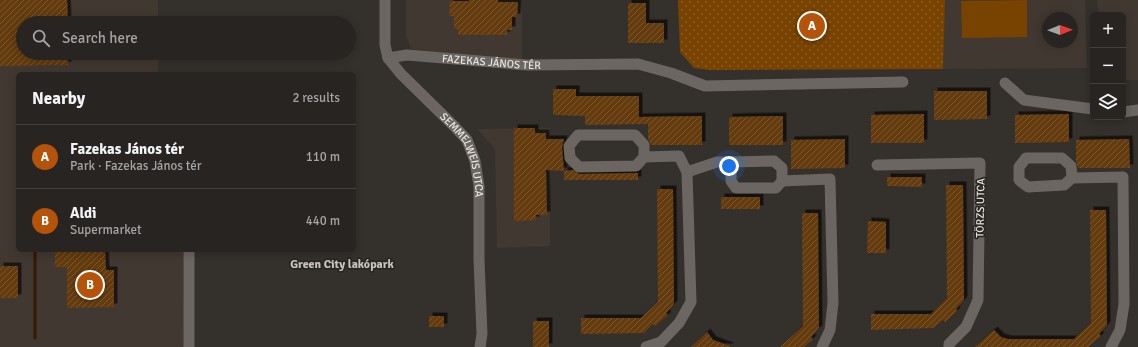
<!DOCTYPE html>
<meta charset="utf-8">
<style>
body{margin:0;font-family:Signika,sans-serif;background:#33302e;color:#f1f3f6}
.controls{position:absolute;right:12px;top:12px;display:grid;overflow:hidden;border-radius:6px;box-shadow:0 2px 10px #0003}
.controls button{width:36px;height:36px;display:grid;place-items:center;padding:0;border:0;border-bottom:1px solid #43413f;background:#272421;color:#f1f3f6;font:20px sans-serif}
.compass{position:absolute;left:1042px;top:12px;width:36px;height:36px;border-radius:50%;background:#272421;box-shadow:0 2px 10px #0003;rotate:89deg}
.you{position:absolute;left:729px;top:166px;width:14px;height:14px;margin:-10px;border:3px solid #fff;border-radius:50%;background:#1a73e8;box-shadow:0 0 0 6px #1a73e833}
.badge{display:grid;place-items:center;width:26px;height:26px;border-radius:50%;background:#b45309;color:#fff;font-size:13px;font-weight:700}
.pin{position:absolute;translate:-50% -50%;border:2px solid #fff;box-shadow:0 1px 4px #0006}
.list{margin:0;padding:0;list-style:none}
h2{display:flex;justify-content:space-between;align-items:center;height:52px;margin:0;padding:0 16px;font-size:17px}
h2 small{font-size:13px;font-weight:400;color:#a4a4a5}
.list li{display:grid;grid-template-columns:26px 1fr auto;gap:12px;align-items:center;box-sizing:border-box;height:64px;padding:0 16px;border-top:1px solid #43413f}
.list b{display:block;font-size:15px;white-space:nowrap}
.list p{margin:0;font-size:13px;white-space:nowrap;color:#a4a4a5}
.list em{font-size:13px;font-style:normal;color:#a4a4a5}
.icon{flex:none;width:22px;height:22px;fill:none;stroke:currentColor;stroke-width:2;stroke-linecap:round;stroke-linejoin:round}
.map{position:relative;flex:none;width:1138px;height:347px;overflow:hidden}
.search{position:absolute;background:#272421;box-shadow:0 2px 10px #0003;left:16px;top:16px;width:340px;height:44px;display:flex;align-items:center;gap:10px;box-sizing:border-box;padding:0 14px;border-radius:22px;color:#a4a4a5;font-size:15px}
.panel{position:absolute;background:#272421;box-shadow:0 2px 10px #0003;left:16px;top:72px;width:340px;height:180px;border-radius:6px}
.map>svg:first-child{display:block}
.built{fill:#413831;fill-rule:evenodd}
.grass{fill:#784201}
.park{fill:url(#park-dots)}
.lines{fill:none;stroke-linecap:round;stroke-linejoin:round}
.stream{stroke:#351900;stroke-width:3}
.building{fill:url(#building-hatch);filter:url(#shadow)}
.minor{stroke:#6b6662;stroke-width:11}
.labels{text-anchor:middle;stroke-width:3.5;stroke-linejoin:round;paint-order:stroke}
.street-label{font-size:11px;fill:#e6e3e1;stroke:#2a2623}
.neighbourhood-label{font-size:12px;font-weight:bold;fill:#c8c3be;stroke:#2a2623}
</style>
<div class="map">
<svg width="1138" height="347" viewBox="0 0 1138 347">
<defs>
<pattern id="park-dots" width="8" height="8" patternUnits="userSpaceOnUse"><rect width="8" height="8" fill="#784201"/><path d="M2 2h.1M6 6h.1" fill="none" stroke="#8b5d26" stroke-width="1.8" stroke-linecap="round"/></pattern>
<pattern id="building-hatch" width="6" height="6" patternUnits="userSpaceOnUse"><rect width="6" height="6" fill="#643a0f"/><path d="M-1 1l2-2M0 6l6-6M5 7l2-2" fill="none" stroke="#7a5632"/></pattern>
<filter id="shadow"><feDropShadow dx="3.5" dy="-3.5" stdDeviation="0" flood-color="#0009"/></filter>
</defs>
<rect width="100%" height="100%" fill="#34302c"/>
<g class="built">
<polygon points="0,0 158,0 158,23 23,23 23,53 158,53 158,74 18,74 18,250 183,250 184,347 0,347"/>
<polygon points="406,0 522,0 522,61 411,49 406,35"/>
<path d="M944 0H1085L1087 68 943 69ZM1048 18H1072V42H1048Z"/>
<polygon points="1097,0 1138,0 1138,80 1123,80 1123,15 1098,15"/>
<polygon points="550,128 550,246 497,248 495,149 477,129"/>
</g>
<polygon class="grass" points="1027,0 1027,37 962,38 961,1"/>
<polygon class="park" points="678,0 945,0 943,69 710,70 694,68 680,52"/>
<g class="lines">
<polyline class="stream" points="35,338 35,250"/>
</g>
<g class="building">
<polygon points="0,0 67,0 68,23 23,23 23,53 68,53 68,65 0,66"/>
<polygon points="469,0 498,0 498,2 518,2 517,17 512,17 512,30 507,30 507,35 458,35 458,29 454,29 454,16 449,16 450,1 469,1"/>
<polygon points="628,3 646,3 646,23 664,23 664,43 628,43"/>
<polygon points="553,89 576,89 576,96 639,96 639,117 702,116 702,145 651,145 648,139 648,124 585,125 585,116 553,115"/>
<polygon points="934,91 987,91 987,119 934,120"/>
<polygon points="924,114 924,143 871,143 871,115"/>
<polygon points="1069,114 1069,142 1015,143 1015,115"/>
<polygon points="783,116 783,145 729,145 729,117"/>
<polygon points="514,128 535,128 535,133 546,133 546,139 564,139 562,147 564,171 546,170 547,215 536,215 536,220 514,221"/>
<polygon points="845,139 845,168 791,169 791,140"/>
<polygon points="1129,139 1130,168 1078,168 1076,161 1076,140"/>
<polygon points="573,170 579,174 638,173 638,180 564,180 564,171"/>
<polygon points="887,177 922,177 922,187 887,186"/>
<polygon points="946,185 963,185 964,300 956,309 957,311 945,322 943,320 933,328 871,330 871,314 931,314 947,298"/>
<polygon points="657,189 673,189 674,304 666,313 668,315 655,326 653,324 644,333 581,334 581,318 641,318 658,302"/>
<rect x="721" y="197" width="39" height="12"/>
<polygon points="1090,210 1106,210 1107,325 1099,334 1101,336 1088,347 975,347 994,330 1001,337 1008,339 1074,339 1091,323"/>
<polygon points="802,213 818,213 819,328 811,337 813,339 804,347 780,347 803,326"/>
<polygon points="868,221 886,222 886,253 867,253"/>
<polygon points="55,250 105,250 106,270 114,270 114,307 67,308 67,267 55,267"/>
<rect x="0" y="266" width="18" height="32"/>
<rect x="429" y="316" width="15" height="11"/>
<rect x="533" y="321" width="16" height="26"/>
<polygon points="707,332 713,340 730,346 730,347 691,347"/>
</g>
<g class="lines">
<g class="minor">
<path id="s1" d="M385 0V45L388 58 401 74 455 127 467 140 475 161 479 186V260L482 334 480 347"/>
<path id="s2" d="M388 58 407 55 527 65 638 64 671 73 705 86 903 82"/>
<polyline points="1005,83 1024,100 1093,109"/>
<polyline points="1123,112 1138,110"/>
<polyline points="644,157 636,166 579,167 570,158 569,146 578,135 635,135 644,145 644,157 679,156 687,172 717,162 731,162 774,161 782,168 782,181 776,188 736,188 731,181 731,162"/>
<polyline points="877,165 980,163 978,300 966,327 949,344 949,347"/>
<polyline points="1072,178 1071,166 1062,158 1026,158 1019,167 1019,180 1028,187 1064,185 1072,178 1123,177 1124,304 1120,330 1111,347"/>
<polyline points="782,181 830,179 833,303 830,330 822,347"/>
<polyline points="189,250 189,347"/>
<polyline points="646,347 661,342 679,323 691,302 687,172"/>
</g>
</g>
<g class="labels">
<g class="street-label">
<text dy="4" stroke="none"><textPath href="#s2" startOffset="104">FAZEKAS JÁNOS TÉR</textPath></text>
<text dy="4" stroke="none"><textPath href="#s1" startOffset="184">SEMMELWEIS UTCA</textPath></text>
<text transform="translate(980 208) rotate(-89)" y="4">TÖRZS UTCA</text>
</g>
<g class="neighbourhood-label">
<text x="342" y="268">Green City lakópark</text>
</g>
</g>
</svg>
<div class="controls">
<button>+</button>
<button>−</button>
<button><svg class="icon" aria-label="layers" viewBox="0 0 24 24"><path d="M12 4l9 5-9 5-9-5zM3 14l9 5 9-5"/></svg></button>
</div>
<svg class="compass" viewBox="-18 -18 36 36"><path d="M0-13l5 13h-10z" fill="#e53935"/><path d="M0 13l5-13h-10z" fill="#a4a4a5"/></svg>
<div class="you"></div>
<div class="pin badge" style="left:812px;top:26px">A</div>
<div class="pin badge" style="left:90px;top:285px">B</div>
<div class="search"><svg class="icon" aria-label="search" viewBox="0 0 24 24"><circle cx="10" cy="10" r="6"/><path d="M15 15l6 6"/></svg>Search here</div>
<section class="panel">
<h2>Nearby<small>2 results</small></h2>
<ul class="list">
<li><span class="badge">A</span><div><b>Fazekas János tér</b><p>Park · Fazekas János tér</p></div><em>110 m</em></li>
<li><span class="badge">B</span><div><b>Aldi</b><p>Supermarket</p></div><em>440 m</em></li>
</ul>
</section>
</div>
